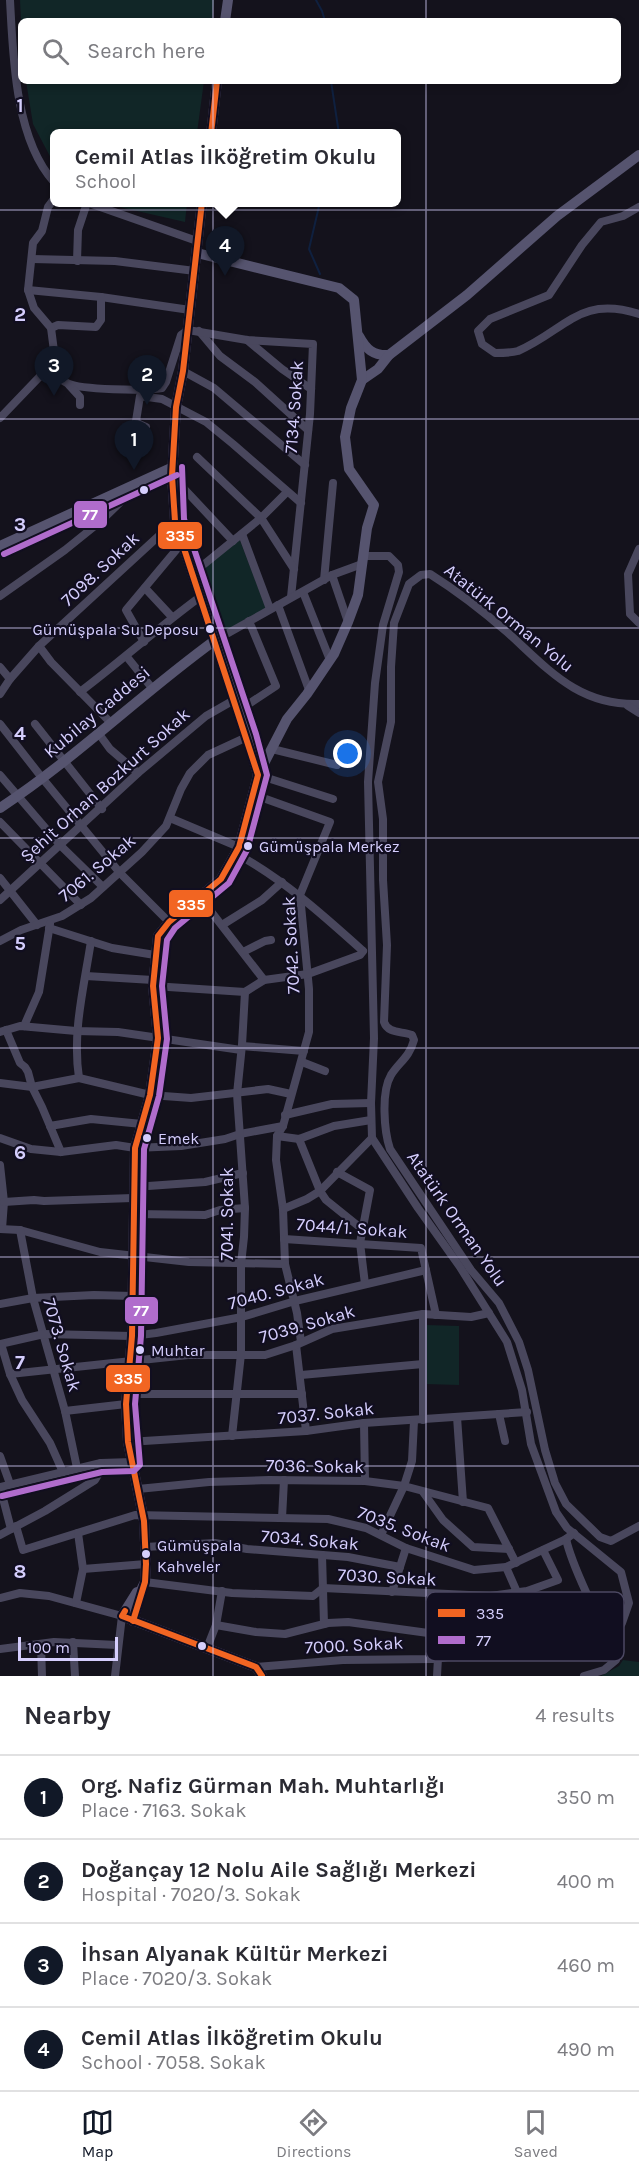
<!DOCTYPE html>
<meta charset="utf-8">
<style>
body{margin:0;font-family:Karla,sans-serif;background:#f2f2f3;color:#2b2b33}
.scale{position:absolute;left:18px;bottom:15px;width:100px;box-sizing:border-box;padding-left:6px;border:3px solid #d5cefd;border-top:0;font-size:16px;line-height:21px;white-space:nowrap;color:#d5cefd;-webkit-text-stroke:4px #110e20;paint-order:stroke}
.you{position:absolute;left:348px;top:754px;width:21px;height:21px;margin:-15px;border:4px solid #fff;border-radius:50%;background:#1a73e8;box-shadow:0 0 0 9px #1a73e833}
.badge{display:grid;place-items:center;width:39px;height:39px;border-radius:50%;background:#111827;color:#fff;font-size:20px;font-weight:700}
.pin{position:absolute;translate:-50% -50px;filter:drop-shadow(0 2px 3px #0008)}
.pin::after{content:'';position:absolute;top:32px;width:21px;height:18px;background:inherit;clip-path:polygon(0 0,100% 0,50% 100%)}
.popup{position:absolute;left:50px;top:129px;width:351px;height:78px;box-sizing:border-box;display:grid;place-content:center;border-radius:9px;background:#fff;filter:drop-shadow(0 2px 4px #0005);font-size:20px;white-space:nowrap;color:#7c7c81}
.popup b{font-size:22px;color:#2b2b33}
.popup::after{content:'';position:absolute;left:50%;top:100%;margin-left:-12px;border:12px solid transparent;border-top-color:#fff}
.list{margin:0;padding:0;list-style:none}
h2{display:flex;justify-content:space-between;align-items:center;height:78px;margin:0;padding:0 24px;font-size:26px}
h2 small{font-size:20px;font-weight:400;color:#7c7c81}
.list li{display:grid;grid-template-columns:39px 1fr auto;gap:18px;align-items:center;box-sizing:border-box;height:84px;padding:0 24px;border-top:2px solid #e1e1e2}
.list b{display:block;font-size:22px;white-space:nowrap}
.list p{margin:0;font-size:20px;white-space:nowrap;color:#7c7c81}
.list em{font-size:20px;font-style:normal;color:#7c7c81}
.icon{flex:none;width:33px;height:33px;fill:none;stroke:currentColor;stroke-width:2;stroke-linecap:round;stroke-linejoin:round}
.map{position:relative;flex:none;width:639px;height:1676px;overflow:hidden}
.search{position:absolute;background:#fff;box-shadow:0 3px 9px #0003;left:18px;right:18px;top:18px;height:66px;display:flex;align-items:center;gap:15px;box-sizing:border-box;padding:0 21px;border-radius:9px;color:#7c7c81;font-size:22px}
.sheet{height:414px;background:#fff}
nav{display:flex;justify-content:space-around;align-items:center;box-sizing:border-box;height:84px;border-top:2px solid #e1e1e2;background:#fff;font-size:16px;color:#7c7c81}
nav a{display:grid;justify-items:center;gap:3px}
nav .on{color:#111827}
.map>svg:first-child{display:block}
.green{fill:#112627}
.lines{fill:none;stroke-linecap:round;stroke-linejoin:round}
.stream{stroke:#0f203f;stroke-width:2}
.street{stroke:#49475d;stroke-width:8}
.secondary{stroke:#56546f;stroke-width:10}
.bus-1-casing{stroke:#110e20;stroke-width:10}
.bus-2-casing{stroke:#110e20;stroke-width:10}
.bus-1{stroke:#f26522;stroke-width:6}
.bus-2{stroke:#b06ccc;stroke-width:6}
.grid{fill:none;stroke:#d5cefd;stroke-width:1.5;stroke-opacity:0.55}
.bus-dot{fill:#d5cefd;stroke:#110e20;stroke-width:2}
.labels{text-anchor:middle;stroke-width:4.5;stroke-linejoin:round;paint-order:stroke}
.bus-label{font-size:16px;fill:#d5cefd;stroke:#110e20;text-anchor:start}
.street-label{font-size:18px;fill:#d5cefd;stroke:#110e20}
.key{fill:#110e20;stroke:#4c4862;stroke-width:1.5}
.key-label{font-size:16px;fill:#d5cefd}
.grid-label{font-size:20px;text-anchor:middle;font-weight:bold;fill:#d5cefd;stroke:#110e20;stroke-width:4.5;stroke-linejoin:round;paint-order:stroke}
.line-badge{stroke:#110e20;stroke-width:2}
.badge-label{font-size:16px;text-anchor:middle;font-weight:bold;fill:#fff}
</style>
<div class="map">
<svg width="639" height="1676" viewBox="0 0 639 1676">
<rect width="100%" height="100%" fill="#14121c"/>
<g class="green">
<polygon points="20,0 214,0 212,21 21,21"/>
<polygon points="26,81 204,81 197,133 54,134 54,164 33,124"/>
<polygon points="102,203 187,203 185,222"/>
<polygon points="239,538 266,608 216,636 195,573"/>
<polygon points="426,1325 459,1326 459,1385 425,1384"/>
<polygon points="623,1660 639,1662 639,1676 601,1676 619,1666"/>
</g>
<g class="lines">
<g class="stream">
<polyline points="316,0 322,11 325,21"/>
<polyline points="331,81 339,134"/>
<polyline points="320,274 309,249 320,202"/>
</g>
<g class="street">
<path d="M10 0C13 56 15 139 54 182"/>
<polyline points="86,202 197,241"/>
<path d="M639 207 623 216 601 222 582 245 549 295 490 319 478 331 482 344 495 353C502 353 511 353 518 351 566 330 579 295 639 314"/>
<polyline points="32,259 115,261 195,271"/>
<polyline points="77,261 78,230 87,203"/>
<polyline points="28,290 101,297 190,310"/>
<polyline points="51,328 58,325 96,327 101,320 101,297"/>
<polyline points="199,331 220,356 255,382 308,430"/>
<polyline points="247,340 282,369 311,389"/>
<path d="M47 369C54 374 60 380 67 383 80 390 146 391 162 388L166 382 181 335 188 330 247 340 313 344 310 414 291 597"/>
<polyline points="183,371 214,388 305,465"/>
<polyline points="69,385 80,397 80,405"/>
<polyline points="0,418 47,369 54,351 51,328 34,308 28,290 33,243 42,231 48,207 54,199"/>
<polyline points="146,427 139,424 136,421 140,396 162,399 206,422 233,444 301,503"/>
<polyline points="197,457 261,518 294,569"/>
<polyline points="172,476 233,541"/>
<polyline points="242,534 270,609"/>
<polyline points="639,549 628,574 630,614 639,623"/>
<polyline points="364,556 389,556 398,565 399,572 383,625 375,683 368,782 374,1038 371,1103 372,1138 418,1208 460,1267 507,1342 522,1390 531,1444 556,1512 567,1528 621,1572 629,1603 622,1623 613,1635"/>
<polyline points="192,574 261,518 287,492"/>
<polyline points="332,575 348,622"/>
<polyline points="324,580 333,483"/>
<polyline points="145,588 172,617"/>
<polyline points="303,592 330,660"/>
<polyline points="0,596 65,550 101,521 137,486"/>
<polyline points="278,605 309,690"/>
<polyline points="214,641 332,575 362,564"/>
<polyline points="144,642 126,610 182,543"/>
<polyline points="39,646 51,662 111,723"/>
<polyline points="127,657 152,688"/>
<polyline points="0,667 10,679"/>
<path d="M80 692C121 661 159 627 200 597"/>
<polyline points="0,694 10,679 39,646 175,521"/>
<path d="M639 704C578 706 548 669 507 632 483 611 457 591 430 574L421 575 409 584 394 623 391 667V722L378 782 383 819V880L387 945 384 1022C388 1034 402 1031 412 1035L414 1040C409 1058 400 1061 391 1075 381 1092 384 1131 390 1149L471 1270 499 1303 519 1342 528 1370 545 1450 555 1483 566 1504 600 1537 611 1541 639 1526"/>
<polyline points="628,706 639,713"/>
<polyline points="238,711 276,686 249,621"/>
<polyline points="0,724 43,779 120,873 169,922"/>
<polyline points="35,724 102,809"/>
<polyline points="99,734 110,749 138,773"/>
<polyline points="272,749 337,765"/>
<polyline points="0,775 60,845 103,887"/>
<polyline points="258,775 333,799"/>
<polyline points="252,794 330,822 300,895 309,989 309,1032 283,1126 277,1136 276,1160 283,1209 285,1264 297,1313 301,1342"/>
<polyline points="170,818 239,847"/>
<polyline points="0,822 81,905"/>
<path d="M235 853C283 879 323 915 363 951"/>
<polyline points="0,878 37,925"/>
<polyline points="199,896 264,980"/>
<polyline points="0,900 138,773 206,716 234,700"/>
<polyline points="222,925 262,900 282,882"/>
<polyline points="49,928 112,948 155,955"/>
<polyline points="0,941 21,930 62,916 91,898 142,852 166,826 181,789 190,773 208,755 247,737"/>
<polyline points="243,952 265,941 271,940"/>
<polyline points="86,976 153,980"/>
<polyline points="153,986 245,992 264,980 308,974 360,955 363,951"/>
<polyline points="24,1026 39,992 50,924"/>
<polyline points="6,1030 20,1063 25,1067 28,1072 32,1087 42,1107 61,1152"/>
<polyline points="0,1032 20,1026 76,1031 118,1032 241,1050"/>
<polyline points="242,1046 304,1051"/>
<polyline points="302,1062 325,1071"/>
<path d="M79 1078C72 1032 84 987 91 941"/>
<polyline points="0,1083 32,1087 79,1078 150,1095 191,1098 268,1089 291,1094"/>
<polyline points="285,1115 332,1104 371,1103"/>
<polyline points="50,1126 91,1119 142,1124"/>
<polyline points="277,1136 299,1139 334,1126 371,1120"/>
<polyline points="0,1138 31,1149 61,1152 116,1145 135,1148 181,1146 225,1139 240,1134 283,1126"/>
<polyline points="299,1139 320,1191 326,1200 362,1229"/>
<polyline points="0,1165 4,1202 2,1229"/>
<polyline points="337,1172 370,1190 360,1243 365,1284"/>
<polyline points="134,1187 205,1182 243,1173"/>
<polyline points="4,1202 34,1200 44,1201 133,1198"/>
<polyline points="283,1209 307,1199 320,1191 372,1138"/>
<polyline points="134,1214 205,1215 220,1210 245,1208"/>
<polyline points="0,1229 20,1230 100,1252 189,1262 285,1264"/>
<polyline points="20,1230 33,1298 65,1411 77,1468"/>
<polyline points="284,1239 421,1248 436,1315"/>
<polyline points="0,1304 33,1298 94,1295 133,1296"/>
<polyline points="0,1344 44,1334 132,1336 156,1333 242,1317 295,1301 426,1270"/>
<polyline points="1,1344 10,1374 22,1400 50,1443 63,1472"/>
<polyline points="296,1345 306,1431"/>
<polyline points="10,1374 188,1355 265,1355 296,1345 332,1329 423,1314 471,1317 489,1313"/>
<polyline points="301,1375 423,1364"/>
<polyline points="127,1394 302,1394"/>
<polyline points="65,1411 126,1404"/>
<polyline points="499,1414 505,1441"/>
<polyline points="457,1417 463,1502"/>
<polyline points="423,1420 423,1314"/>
<polyline points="364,1423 365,1481"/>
<polyline points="232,1436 241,1354 241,1264 244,1237 245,1208 237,1094 242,1045 245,992"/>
<polyline points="128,1442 306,1431 364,1423 527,1412"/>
<polyline points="0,1456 10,1484"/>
<polyline points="0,1487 101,1463 132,1462"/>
<polyline points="0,1487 11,1529"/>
<polyline points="138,1489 209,1482 269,1480 365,1481 404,1486 488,1508 516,1563"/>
<polyline points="423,1492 443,1520 473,1547 509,1549"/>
<polyline points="282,1518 284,1480"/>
<polyline points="16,1526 23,1550 135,1515 328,1519 366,1528 406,1548 474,1570 506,1567 566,1539 574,1533"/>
<polyline points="0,1535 45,1511 95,1480 98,1475 101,1463"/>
<polyline points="381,1535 404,1486 412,1461 414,1421"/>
<path d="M566 1539C574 1574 595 1604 604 1639"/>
<polyline points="145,1547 215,1543 247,1549 348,1557 400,1567"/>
<polyline points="322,1555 324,1624"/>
<polyline points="506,1567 517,1592 535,1645"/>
<polyline points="83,1569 146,1564"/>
<polyline points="145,1582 232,1593 313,1596 323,1588 490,1596 527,1591 558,1580 543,1550"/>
<polyline points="392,1592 406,1548"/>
<polyline points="490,1596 498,1650"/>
<polyline points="0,1598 20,1593 49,1596 122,1616 115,1676"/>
<polyline points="76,1603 83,1569 78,1533"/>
<polyline points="216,1625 256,1632 285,1634 328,1623 348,1622 450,1636 464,1645 465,1654"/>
<polyline points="73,1642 75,1676"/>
<polyline points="41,1644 42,1676"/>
<polyline points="207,1648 216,1625 222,1591"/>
<polyline points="0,1649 54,1642 117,1645"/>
<polyline points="256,1667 343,1660 433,1659 535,1645 603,1639 613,1635 616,1660 604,1670 584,1676"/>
<polyline points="437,1676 438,1658"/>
</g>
<g class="secondary">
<polyline points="225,21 228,0"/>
<polyline points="211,134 217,81"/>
<polyline points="202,202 183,371 176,407 172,476 175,521 247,737 258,775"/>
<path d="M359 336C366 349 373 356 389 355"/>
<polyline points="362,380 378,369 389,355 467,295 557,216 639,155"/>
<polyline points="0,546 173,467"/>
<path d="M0 808C76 758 141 694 214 641"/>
<polyline points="137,1592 122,1616 256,1667 262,1676"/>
<polyline points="133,1621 142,1588 145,1582 146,1564 144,1521 128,1442 126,1404 132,1336 135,1148 150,1095 158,1038 153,986 158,936 169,922 221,879 239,847 258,775 287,719 307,694 334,654 348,622 358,595 367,528 374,505 349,469 345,437 351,408 362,380 354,300 339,288 197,253"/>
</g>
<g class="bus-1-casing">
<g id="bus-1">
<polyline points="211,134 217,81"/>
<polyline points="125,1611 122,1616 256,1667 262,1676"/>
<polyline points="133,1621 145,1582 146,1564 144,1521 128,1442 126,1404 132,1336 135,1148 150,1095 158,1038 153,986 158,936 169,922 221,879 239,847 258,775 175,521 172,476 176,407 183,371 202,202"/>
</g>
</g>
<g class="bus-2-casing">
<g id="bus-2">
<polyline points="4,554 177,475"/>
<polyline points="2,1496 102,1472 134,1471 140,1465 135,1404 141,1336 144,1149 159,1096 167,1039 162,986 167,940 175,928 229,883 247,850 267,775 256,734 184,519 182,467"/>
</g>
</g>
<use href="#bus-1" class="bus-1"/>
<use href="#bus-2" class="bus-2"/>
</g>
<path class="grid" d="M213 0V21M426 0V21M213 81V1676M426 81V1676M0 210H639M0 419H639M0 628H639M0 838H639M0 1048H639M0 1257H639M0 1466H639"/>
<g class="bus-dot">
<circle cx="144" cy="490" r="5"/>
<circle cx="210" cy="629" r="5"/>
<circle cx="248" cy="846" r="5"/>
<circle cx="147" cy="1138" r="5"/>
<circle cx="140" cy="1350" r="5"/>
<circle cx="146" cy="1554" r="5"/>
<circle cx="202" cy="1646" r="5"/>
</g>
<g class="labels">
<g class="bus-label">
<text x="199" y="635" text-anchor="end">Gümüşpala Su Deposu</text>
<text x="259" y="852">Gümüşpala Merkez</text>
<text x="158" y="1144">Emek</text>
<text x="151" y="1356">Muhtar</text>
<text x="157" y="1551">Gümüşpala<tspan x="157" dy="21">Kahveler</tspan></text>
</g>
<g class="street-label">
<text transform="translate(294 407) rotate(-86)" y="6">7134. Sokak</text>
<text transform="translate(100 569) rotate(-43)" y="6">7098. Sokak</text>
<text transform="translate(509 618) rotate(39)" y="6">Atatürk Orman Yolu</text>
<text transform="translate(97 712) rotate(-40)" y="6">Kubilay Caddesi</text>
<text transform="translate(105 785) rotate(-42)" y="6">Şehit Orhan Bozkurt Sokak</text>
<text transform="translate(97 868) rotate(-40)" y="6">7061. Sokak</text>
<text transform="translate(291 945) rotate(-93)" y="6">7042. Sokak</text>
<text transform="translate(227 1214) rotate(-90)" y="6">7041. Sokak</text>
<text transform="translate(457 1219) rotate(55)" y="6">Atatürk Orman Yolu</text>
<text transform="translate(352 1228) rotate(4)" y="6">7044/1. Sokak</text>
<text transform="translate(276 1291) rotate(-15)" y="6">7040. Sokak</text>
<text transform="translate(307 1324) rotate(-16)" y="6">7039. Sokak</text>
<text transform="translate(62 1345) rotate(74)" y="6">7073. Sokak</text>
<text transform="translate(326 1413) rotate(-6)" y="6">7037. Sokak</text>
<text transform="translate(315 1466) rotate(1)" y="6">7036. Sokak</text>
<text transform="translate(404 1529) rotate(21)" y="6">7035. Sokak</text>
<text transform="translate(310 1540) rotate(5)" y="6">7034. Sokak</text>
<text transform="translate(387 1577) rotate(3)" y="6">7030. Sokak</text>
<text transform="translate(354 1645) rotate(-3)" y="6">7000. Sokak</text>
</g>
</g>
<rect x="426" y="1592" width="198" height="69" rx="9" class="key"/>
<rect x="438" y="1609" width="27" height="8" fill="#f26522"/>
<rect x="438" y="1636" width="27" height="8" fill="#b06ccc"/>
<g class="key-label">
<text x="476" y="1619">335</text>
<text x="476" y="1646">77</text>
</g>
<g class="grid-label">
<text x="20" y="112">1</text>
<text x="20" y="321">2</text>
<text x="20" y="531">3</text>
<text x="20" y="740">4</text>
<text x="20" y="950">5</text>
<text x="20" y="1159">6</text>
<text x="20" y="1369">7</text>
<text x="20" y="1578">8</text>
</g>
<g class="line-badge">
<rect x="73" y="500" width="35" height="29" rx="6" fill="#b06ccc"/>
<rect x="157" y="521" width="46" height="29" rx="6" fill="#f26522"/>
<rect x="168" y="889" width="46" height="29" rx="6" fill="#f26522"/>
<rect x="124" y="1296" width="35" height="29" rx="6" fill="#b06ccc"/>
<rect x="105" y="1364" width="46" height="29" rx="6" fill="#f26522"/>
</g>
<g class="badge-label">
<text x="90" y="520">77</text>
<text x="180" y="541">335</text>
<text x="191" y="910">335</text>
<text x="141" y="1316">77</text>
<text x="128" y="1384">335</text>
</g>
</svg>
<div class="scale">100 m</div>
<div class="you"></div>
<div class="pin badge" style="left:134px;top:470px">1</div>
<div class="pin badge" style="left:147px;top:405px">2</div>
<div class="pin badge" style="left:54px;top:396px">3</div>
<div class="pin badge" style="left:225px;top:276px">4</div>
<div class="popup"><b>Cemil Atlas İlköğretim Okulu</b>School</div>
<div class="search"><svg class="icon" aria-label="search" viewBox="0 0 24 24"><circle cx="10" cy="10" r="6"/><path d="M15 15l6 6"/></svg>Search here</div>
</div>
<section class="sheet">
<h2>Nearby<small>4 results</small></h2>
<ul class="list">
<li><span class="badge">1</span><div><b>Org. Nafiz Gürman Mah. Muhtarlığı</b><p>Place · 7163. Sokak</p></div><em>350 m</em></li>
<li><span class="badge">2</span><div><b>Doğançay 12 Nolu Aile Sağlığı Merkezi</b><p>Hospital · 7020/3. Sokak</p></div><em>400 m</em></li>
<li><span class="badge">3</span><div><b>İhsan Alyanak Kültür Merkezi</b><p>Place · 7020/3. Sokak</p></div><em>460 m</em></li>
<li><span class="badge">4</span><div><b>Cemil Atlas İlköğretim Okulu</b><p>School · 7058. Sokak</p></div><em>490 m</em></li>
</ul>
</section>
<nav>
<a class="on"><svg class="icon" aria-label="map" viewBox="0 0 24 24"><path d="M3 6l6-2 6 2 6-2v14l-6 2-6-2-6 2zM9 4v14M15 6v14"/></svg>Map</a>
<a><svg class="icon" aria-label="directions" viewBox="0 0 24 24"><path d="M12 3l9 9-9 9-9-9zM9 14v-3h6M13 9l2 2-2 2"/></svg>Directions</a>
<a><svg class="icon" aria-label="saved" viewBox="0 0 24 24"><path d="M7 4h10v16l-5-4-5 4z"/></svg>Saved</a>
</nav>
